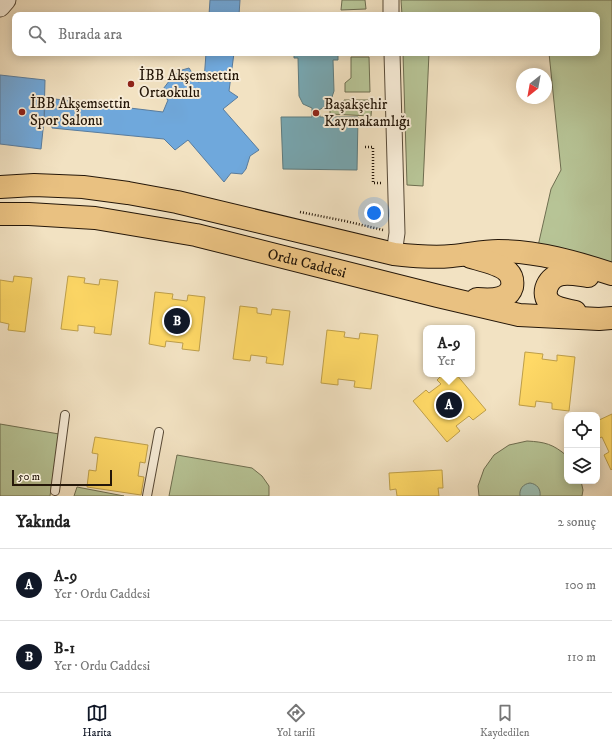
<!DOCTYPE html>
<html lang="tr">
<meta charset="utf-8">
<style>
body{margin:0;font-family:"IM FELL DW Pica",serif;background:#f6f6f6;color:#222}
.controls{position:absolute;right:12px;bottom:12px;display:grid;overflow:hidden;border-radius:8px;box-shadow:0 2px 10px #0003}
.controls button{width:36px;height:36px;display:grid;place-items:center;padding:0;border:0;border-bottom:1px solid #e0e0e0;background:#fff;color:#222;font:20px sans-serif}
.compass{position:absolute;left:516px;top:68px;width:36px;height:36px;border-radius:50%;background:#fff;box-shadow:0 2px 10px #0003;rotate:211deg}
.scale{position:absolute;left:12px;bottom:10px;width:100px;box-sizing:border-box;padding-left:4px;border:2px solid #251709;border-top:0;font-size:11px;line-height:14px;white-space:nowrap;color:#251709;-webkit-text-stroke:3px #f7ecd7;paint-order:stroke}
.you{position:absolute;left:374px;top:213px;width:14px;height:14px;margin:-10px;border:3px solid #fff;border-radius:50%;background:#1a73e8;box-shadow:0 0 0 6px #1a73e833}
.badge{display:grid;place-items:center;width:26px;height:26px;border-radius:50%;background:#111827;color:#fff;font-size:13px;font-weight:700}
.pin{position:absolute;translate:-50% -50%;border:2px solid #fff;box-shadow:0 1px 4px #0006}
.popup{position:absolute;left:423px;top:325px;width:52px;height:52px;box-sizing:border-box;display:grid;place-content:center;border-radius:8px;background:#fff;filter:drop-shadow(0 1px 3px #0005);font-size:13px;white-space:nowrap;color:#767676}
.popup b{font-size:15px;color:#222}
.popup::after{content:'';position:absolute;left:50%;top:100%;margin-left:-8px;border:8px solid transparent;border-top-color:#fff}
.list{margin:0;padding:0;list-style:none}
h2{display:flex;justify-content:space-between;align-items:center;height:52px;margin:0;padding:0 16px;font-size:17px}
h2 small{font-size:13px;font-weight:400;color:#767676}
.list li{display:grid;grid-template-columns:26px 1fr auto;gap:12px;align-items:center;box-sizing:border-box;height:72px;padding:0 16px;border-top:1px solid #e0e0e0}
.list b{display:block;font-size:15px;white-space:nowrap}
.list p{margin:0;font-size:13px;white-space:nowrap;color:#767676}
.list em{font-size:13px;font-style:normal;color:#767676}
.icon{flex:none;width:22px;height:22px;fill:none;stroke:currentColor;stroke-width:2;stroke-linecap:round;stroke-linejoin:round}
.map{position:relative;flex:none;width:612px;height:496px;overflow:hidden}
.search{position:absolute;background:#fff;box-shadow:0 2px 10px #0003;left:12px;right:12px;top:12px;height:44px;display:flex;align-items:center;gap:10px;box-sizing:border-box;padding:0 14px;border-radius:8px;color:#767676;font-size:15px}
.sheet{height:196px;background:#fff}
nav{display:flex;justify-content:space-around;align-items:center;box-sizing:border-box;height:56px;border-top:1px solid #e0e0e0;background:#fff;font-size:11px;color:#767676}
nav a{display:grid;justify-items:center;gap:2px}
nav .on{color:#111827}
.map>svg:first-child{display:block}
.green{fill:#b7c496;stroke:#6e6e50}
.water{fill:#9bbeb2;stroke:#6c7b6e}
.homes{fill:#ffd966;stroke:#be9f4a}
.schools{fill:#6fa8dc;stroke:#597c9d}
.public{fill:#76a5af;stroke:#5e7a7d}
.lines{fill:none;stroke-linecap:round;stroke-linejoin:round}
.service-casing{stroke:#584a37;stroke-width:10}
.minor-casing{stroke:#584a37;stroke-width:17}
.tertiary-casing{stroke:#584a37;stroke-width:21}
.primary-casing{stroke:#251709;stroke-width:24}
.path{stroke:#251709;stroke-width:2.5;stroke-dasharray:1 2;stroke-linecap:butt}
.service{stroke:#f7ecd7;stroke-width:8}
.minor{stroke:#f7ecd7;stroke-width:15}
.tertiary{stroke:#f7ecd7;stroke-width:19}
.primary{stroke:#e9c181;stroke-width:22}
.poi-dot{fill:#8f2418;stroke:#f7ecd7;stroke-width:1.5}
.labels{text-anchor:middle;stroke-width:4;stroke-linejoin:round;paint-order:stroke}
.poi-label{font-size:15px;fill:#251709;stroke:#f7ecd7;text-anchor:start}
.street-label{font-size:15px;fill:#251709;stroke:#f7ecd7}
</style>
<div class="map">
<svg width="612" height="496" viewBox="0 0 612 496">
<rect width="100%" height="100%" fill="#f2e2c2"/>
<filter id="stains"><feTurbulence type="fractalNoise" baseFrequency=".005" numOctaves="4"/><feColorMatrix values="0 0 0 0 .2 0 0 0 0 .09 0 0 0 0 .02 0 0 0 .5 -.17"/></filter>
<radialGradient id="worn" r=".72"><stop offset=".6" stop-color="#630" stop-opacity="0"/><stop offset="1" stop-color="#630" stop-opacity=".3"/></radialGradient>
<g class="green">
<polygon points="342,0 365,0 366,9 341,10"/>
<polygon points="401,0 612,0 612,268 538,246 551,189 561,170 549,53 597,53 597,15 402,15"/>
<polygon points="403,53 429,53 423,186 407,185"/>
<polygon points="351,57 369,57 370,92 345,92 345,83 351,78"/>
<polygon points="344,100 368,100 372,102 371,116 330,114 330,109 340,104"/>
<polygon points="0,424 59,434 50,496 0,496"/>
<path d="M527 441C545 442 553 444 567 456V481H581L583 490 582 496H479L478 486 484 469 494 455 509 445Z"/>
<polygon points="177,455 252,468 262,476 269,486 269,496 169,496"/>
<polygon points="77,487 124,496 74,496"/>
</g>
<path class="water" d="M530 483C537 484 541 489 540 496H520C519 489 523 484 530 483Z"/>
<g class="homes">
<polygon points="14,276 32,278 25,332 8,330 9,324 0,322 0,280 13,282"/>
<polygon points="68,276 85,278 84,283 99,285 100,279 118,281 111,335 94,333 95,327 78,325 78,331 61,329"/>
<polygon points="155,292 173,294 172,299 187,301 188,295 205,297 199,351 182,349 183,343 166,341 165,347 149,344"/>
<polygon points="240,306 257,308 257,313 271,315 272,309 290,311 283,365 266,363 267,357 251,355 250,361 233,359"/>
<polygon points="327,330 345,332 344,337 359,339 360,333 378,335 371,389 354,387 355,381 338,379 338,385 321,383"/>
<polygon points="525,352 543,354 542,359 557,361 557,355 575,357 569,411 552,409 552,403 536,401 535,407 519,405"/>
<polygon points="443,374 456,374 486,410 473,420 469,416 456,426 460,431 447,442 413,401 426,390 429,393 441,384 437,380"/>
<polygon points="612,414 612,469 611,470 604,455 609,452 602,437 597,439 597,421"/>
<polygon points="95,437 148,445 145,463 140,462 138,476 144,477 141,495 87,487 89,470 96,471 98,454 92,453"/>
<polygon points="442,470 443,488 438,488 439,496 397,496 396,489 390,490 389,473"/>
</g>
<g class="schools">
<polygon points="210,0 240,0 239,15 209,15"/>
<polygon points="206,53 234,53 229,91 238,97 223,109 259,150 250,156 246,169 242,174 231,173 224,182 188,140 175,150 164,139 52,128 52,121 44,120 45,104 54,106 55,99 163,112 168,100 160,93 173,76 182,70 189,68 198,82 204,81"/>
<polygon points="0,75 45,80 44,120 41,149 0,144"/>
</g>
<polygon class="public" points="294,53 338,53 338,60 333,60 334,91 330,103 319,110 320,117 358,117 357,170 283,169 281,117 312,117 312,108 303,104 299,96 298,58 294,58"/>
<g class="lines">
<g class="service-casing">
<g id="service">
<polyline points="55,491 65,415"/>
<polyline points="147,496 159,432"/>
</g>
</g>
<g class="minor-casing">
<g id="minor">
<polyline points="391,0 391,15"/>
<polyline points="392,53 397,233 394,254"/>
</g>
</g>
<g class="tertiary-casing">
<polyline id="tertiary" points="0,7 6,0"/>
</g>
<g class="primary-casing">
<g id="primary">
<path d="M0 187 34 185 83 187 128 193 177 202 394 254C413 256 432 258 452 256 467 255 482 251 498 251 537 251 575 262 612 274"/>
<path id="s1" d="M0 214H29L95 218 196 235 438 296 519 315 599 319 612 318"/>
<path d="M471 257C481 260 501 264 508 272 512 276 513 281 512 287 508 301 489 300 477 299"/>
<path d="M575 312C567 310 557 309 551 304 539 294 549 275 563 274 571 273 580 275 588 276"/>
</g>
</g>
<g class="path">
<polyline points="365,147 373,147 373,183 383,183"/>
<polyline points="300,212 345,221 383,230"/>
</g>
<use href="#service" class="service"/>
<use href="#minor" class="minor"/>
<use href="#tertiary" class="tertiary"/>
<use href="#primary" class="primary"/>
</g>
<g class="poi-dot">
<circle cx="131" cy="84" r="4"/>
<circle cx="22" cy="112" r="4"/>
<circle cx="316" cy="113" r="4"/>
</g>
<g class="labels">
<g class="poi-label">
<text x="139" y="80">İBB Akşemsettin<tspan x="139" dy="17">Ortaokulu</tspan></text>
<text x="30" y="108">İBB Akşemsettin<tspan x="30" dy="17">Spor Salonu</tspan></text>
<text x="324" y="109">Başakşehir<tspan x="324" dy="17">Kaymakamlığı</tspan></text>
</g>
<g class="street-label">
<text dy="5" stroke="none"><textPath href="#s1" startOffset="312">Ordu Caddesi</textPath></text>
</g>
</g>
<rect width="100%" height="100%" filter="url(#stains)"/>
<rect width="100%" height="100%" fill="url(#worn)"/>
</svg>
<div class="controls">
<button><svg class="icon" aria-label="locate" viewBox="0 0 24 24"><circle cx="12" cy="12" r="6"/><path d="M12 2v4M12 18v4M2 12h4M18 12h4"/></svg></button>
<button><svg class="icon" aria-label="layers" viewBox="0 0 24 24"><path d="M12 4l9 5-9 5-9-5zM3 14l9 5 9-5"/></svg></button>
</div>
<svg class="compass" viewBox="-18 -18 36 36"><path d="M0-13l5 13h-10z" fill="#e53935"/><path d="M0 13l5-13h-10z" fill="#767676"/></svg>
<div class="scale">50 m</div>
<div class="you"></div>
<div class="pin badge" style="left:449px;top:405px">A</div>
<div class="popup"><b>A-9</b>Yer</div>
<div class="pin badge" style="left:177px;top:321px">B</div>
<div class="search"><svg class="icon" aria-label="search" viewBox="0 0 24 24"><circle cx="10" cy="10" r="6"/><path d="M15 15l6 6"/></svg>Burada ara</div>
</div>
<section class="sheet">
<h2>Yakında<small>2 sonuç</small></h2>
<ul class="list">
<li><span class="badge">A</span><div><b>A-9</b><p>Yer · Ordu Caddesi</p></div><em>100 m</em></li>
<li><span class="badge">B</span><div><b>B-1</b><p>Yer · Ordu Caddesi</p></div><em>110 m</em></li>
</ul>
</section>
<nav>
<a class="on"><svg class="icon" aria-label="map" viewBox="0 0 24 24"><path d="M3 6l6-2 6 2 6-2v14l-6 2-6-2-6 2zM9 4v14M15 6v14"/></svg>Harita</a>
<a><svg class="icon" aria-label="directions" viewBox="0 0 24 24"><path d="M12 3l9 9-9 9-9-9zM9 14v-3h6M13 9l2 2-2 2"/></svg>Yol tarifi</a>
<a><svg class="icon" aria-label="saved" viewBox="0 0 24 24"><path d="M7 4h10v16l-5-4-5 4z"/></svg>Kaydedilen</a>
</nav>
